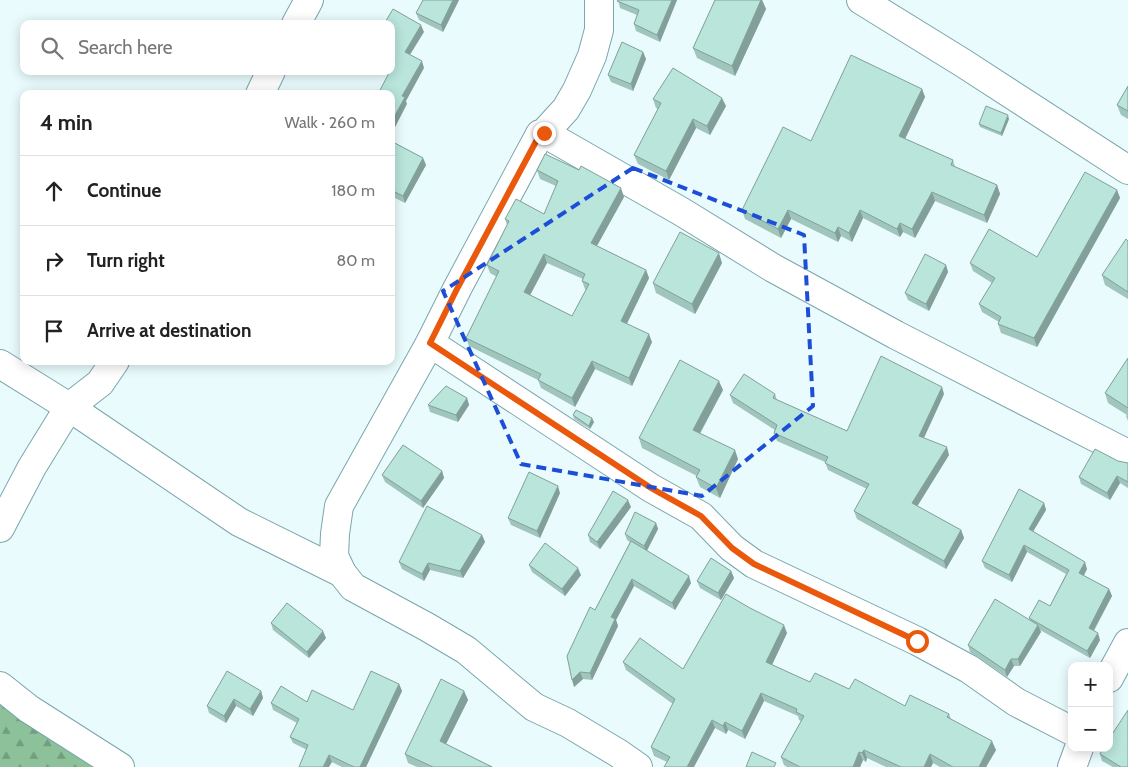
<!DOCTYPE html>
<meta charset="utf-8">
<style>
body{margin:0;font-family:Cabin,sans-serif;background:#f2f2f2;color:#222}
.controls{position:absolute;right:15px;bottom:15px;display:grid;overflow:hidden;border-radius:10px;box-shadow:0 2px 12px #0003}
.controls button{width:45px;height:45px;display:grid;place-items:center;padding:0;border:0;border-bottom:1px solid #e0e0e0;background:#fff;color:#222;font:25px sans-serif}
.stop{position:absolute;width:15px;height:15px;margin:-11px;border:4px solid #ea580c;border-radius:50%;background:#fff}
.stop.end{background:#ea580c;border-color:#fff;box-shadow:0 1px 5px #0008}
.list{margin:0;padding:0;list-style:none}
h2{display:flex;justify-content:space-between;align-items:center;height:65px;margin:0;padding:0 20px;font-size:21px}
h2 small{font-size:16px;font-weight:400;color:#767676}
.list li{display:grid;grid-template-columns:32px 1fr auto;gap:15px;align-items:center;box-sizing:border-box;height:70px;padding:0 20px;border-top:1px solid #e0e0e0}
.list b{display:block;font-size:19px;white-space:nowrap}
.list em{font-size:16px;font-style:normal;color:#767676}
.icon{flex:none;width:28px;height:28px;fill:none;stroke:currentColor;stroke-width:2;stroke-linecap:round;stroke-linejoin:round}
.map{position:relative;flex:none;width:1128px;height:767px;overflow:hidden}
.search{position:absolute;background:#fff;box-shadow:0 2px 12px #0003;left:20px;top:20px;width:375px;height:55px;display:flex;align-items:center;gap:12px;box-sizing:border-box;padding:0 18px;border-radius:10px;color:#767676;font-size:19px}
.panel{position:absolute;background:#fff;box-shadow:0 2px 12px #0003;left:20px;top:90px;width:375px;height:275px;border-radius:10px}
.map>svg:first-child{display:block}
.forest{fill:url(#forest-firs)}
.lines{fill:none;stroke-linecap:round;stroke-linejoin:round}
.minor-casing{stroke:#7aa6ac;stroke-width:30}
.minor{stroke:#fff;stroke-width:28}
.wall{fill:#9fc5bc;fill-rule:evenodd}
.shaded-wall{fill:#82a099}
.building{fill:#b9e5db;stroke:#82a099;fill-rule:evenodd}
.route{stroke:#ea580c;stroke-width:6}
.marked{fill:none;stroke:#1d4ed8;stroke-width:4;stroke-dasharray:10 6;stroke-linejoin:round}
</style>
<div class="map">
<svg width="1128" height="767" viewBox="0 0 1128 767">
<defs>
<pattern id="forest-firs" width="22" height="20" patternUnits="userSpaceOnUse" patternTransform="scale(1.25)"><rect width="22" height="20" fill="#8cc19a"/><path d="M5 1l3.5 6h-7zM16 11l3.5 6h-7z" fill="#729d7e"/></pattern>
</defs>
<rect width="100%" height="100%" fill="#e9fbfd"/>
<polygon class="forest" points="0,704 95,767 0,767"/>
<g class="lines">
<g class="minor-casing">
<g id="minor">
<polyline points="599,0 599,30 592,56 577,90 566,109 544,133 540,134 458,287 430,343 339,506 335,534 334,556 342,573 353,587 427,627 466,650 534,707 568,723 618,753 638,767"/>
<polyline points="861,0 963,63 1128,170"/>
<polyline points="296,24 309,0"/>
<polyline points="260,94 271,71"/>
<polyline points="544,133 682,212 773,268 896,335 1128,454"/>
<polyline points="430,343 651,488 701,516 732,548 754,564 917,641 969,669 1016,702 1072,731"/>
<polyline points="0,364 69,407 239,522 342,573"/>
<polyline points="0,528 32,467 69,407 100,383 115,361"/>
<polyline points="1109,678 1128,643"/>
<polyline points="0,686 29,709 120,767"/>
<polyline points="1072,767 1079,748"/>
</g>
</g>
<use href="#minor" class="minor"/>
</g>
<g class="wall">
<polygon points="459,0 443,32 419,20 416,13"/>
<polygon points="618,0 677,0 660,42 636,31 634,24 637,15 620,8"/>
<polygon points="715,0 762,0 766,9 735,76 697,58 693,48"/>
<polygon points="643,52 646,59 633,91 611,82 608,75"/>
<polygon points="1128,86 1128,119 1121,115 1117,105"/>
<polygon points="922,89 925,97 905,139 953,160 955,167 997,185 1000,194 987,223 935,201 915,238 903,232 900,237 863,218 852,242 841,236 838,242 791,219 781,238 745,219 742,210 811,141"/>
<polygon points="653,99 726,106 710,135 696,128 669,180 638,164 634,155 658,109 656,108"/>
<polygon points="1009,119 1002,136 980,127 979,124"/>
<polygon points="391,141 423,158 426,165 405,203 391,196"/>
<path d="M537 170 624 197 597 246 646 270 649 278 627 324 652 342 632 386 595 369 575 407 541 388 538 380 469 346 466 338 497 277 490 273 487 265 507 225 505 219 544 214 556 186 540 179ZM547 263 583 279 582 281 585 289 586 290 572 316 530 295Z"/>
<polygon points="1117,190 1120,198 1037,347 1001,333 998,324 999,322 982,312 979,304 992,283 973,271 970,263 1037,257"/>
<polygon points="1128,241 1128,299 1105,285 1102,275"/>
<polygon points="722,263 695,314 656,293 653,283"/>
<polygon points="946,265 948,272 929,311 908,300 905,293"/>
<polygon points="1128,358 1128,421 1126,416 1127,415 1108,403 1105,393"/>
<polygon points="723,390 700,434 738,459 720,498 700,487 696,477 697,476 642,448 639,438"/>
<polygon points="775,394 777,400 847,431 944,394 924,438 949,455 917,506 961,530 964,538 946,569 857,519 854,511 867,489 828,470 825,462 777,441 774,433 775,430 733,403 730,395"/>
<polygon points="467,398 469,405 458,422 430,412 428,405"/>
<polygon points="573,415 594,422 590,429 574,419"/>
<polygon points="1118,461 1128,463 1128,488 1120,483 1110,500 1081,484 1079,477"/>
<polygon points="442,471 444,478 423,508 385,482 382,475"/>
<polygon points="560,493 540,538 511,525 508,518"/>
<polygon points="1044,503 1046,510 1033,531 1087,569 1084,576 1109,589 1112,596 1094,631 1100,640 1090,658 1040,630 1041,632 1020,666 1014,666 1007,677 970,652 968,645 1030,620 1029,618 1050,606 1066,574 1027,552 1012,582 985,568 982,561"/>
<polygon points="631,507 600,549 590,542 588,535"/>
<polygon points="656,523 658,529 647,551 691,583 675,610 634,586 616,620 618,626 592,680 583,679 574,687 595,610 630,542 627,540 625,534"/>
<polygon points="482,535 485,542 463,578 430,570 424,581 402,569 399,562"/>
<polygon points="529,565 581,575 565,596 532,572"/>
<polygon points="731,571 734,578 721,600 700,588 697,581"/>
<polygon points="271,623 326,638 309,658 273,630"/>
<polygon points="787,633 772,665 810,682 849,689 905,706 949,714 951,719 996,750 986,767 940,767 933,763 931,767 886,767 867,758 866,762 863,760 860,767 787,767 784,765 781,757 801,721 799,720 798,716 764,701 745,739 728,730 726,734 715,728 667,762 654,756 651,747 673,704 626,670 623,662 683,669"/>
<polygon points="399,684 402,691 366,767 342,767 293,743 290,737 297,723 273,710 271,703 307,702 353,710"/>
<polygon points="261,691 263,698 253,716 236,706 226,723 209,713 207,706"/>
<polygon points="464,691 468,700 446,744 493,767 417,767 408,763 405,754"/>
<polygon points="1100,754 1128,767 1113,767 1102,761"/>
</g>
<g class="shaded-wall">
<polygon points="453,0 459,0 443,32 441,25"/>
<polygon points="672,0 677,0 660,42 657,35"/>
<polygon points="761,0 762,0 766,9 735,76 732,66"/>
<polygon points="421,25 424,32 408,58 405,52"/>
<polygon points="643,52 646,59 633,91 631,84"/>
<polygon points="422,61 424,68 406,101 407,104 391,135 391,123 402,96"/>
<polygon points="922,89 925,97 902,145 899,136"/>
<polygon points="722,98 726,106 710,135 707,126"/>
<polygon points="1008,115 1009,119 1002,136 1001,133"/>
<polygon points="693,119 696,128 669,180 666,171"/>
<polygon points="423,158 426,165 405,203 403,196"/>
<polygon points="997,185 1000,194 987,223 984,215"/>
<polygon points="621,188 624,197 594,251 591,243"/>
<polygon points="1117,190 1120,198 1037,347 1034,338"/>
<polygon points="932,192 935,201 915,238 912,229"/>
<polygon points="788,210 791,219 781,238 778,229"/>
<polygon points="860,210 863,218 852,242 849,233"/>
<polygon points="900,223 903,232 900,237 897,229"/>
<polygon points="838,227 841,236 838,242 835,233"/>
<polygon points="719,253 722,263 695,314 692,304"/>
<polygon points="544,254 547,263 527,301 524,292"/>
<polygon points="946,265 948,272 929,311 926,304"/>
<polygon points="646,270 649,278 624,329 621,321"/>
<polygon points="649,334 652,342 632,386 629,378"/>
<polygon points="592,361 595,369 575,407 572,398"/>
<polygon points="719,381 723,390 696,440 693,430"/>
<polygon points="942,387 944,394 921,444 919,436"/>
<polygon points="467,398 469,405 458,422 456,415"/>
<polygon points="592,418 594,422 590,429 589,426"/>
<polygon points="947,447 949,455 915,510 912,503"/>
<polygon points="735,450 738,459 720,498 716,488"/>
<polygon points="442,471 444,478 423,508 421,501"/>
<polygon points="1117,476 1120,483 1110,500 1107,493"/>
<polygon points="558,486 560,493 540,538 537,531"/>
<polygon points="628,500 631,507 600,549 597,542"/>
<polygon points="1044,503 1046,510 1031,535 1029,529"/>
<polygon points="656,523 658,529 646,552 644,546"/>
<polygon points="961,530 964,538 946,569 944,561"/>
<polygon points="482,535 485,542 463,578 460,571"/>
<polygon points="1024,545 1027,552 1012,582 1009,575"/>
<polygon points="1085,562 1087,569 1081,580 1079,573"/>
<polygon points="428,563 430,570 424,581 422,574"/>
<polygon points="578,568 581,575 565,596 562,589"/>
<polygon points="731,571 734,578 721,600 718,593"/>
<polygon points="689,576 691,583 675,610 672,603"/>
<polygon points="632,579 634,586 616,620 618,626 592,680 590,673 611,617"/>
<polygon points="1109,589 1112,596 1091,635 1089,628"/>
<polygon points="784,625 787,633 769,671 766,662"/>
<polygon points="1038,625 1041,632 1020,666 1018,659"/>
<polygon points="323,631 326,638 309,658 307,652"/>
<polygon points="1098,633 1100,640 1090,658 1087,651"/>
<polygon points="1011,659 1014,666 1007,677 1005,670"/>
<polygon points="580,672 583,679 574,687 572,680"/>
<polygon points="399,684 402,691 366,767 360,767"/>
<polygon points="261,691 263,698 253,716 250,709"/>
<polygon points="464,691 468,700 443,750 440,741"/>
<polygon points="761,693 764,701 745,739 742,731"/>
<polygon points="234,699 236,706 226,723 224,716"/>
<polygon points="712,720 715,728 694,767 687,767"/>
<polygon points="725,722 728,730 726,734 723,726"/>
<polygon points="992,741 996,750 986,767 979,767"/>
<polygon points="864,750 867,758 866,762 862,753"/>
<polygon points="859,752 863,760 860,767 853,767"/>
<polygon points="930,754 933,763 931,767 924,767"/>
<polygon points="329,755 332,762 329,767 323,767"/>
</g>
<g class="building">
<polygon points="423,0 453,0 441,25 416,13"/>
<polygon points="618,0 672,0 657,35 634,24 639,10 617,1"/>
<polygon points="715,0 761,0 732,66 693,48"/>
<polygon points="393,9 421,25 405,52 422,61 402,96 405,97 391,123 391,94 378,94 390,71 391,71 391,24 384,24"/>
<polygon points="622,42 643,52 631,84 608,75"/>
<polygon points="851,55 922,89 899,136 953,160 951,165 997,185 984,215 932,192 912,229 900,223 897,229 860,210 849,233 838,227 835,233 788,210 778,229 742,210 783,127 811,141"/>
<polygon points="673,68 722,98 707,126 693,119 666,171 634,155 661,103 653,99"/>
<polygon points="1128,86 1128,111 1117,105"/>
<polygon points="986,106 1008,115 1001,133 979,124"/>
<polygon points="391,141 423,158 403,196 391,190"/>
<path d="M545 154 579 170 581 166 621 188 591 243 646 270 621 321 649 334 629 378 592 361 572 398 538 380 541 374 466 338 499 271 487 265 509 221 505 219 516 199 544 214 558 181 537 170ZM544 254 585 274 582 281 589 284 572 316 524 292Z"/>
<polygon points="1085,172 1117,190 1034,338 998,324 1001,317 979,304 995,278 970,263 989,229 1037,257"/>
<polygon points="680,232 719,253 692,304 653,283"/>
<polygon points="1126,239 1128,241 1128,292 1102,275"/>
<polygon points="925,254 946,265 926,304 905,293"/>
<polygon points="881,356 942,387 919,436 947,447 912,503 961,530 944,561 854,511 869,484 825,463 828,457 774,433 777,425 730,395 744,374 775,394 773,398 847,431"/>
<polygon points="1128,358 1128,408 1105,393"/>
<polygon points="680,360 719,381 693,430 735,450 716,488 696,477 700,470 639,438"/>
<polygon points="446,386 467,398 456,415 428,405"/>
<polygon points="576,410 592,418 589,426 573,415"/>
<polygon points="403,445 442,471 421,501 382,475"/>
<polygon points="1095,449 1118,461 1128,463 1128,482 1117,476 1107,493 1079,477"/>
<polygon points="529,472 558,486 537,531 508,518"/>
<polygon points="1019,489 1044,503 1029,529 1085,562 1079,573 1109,589 1089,628 1098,633 1087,651 1029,618 1039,600 1050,606 1069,570 1024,545 1009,575 982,561"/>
<polygon points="613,491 628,500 597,542 588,535"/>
<polygon points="427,506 482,535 460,571 428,563 422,574 399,562"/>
<polygon points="635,512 656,523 644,546 625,534"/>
<polygon points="631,541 689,576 672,603 632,579 611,617 615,619 590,673 580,672 572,680 567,656 590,607 595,610"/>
<polygon points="545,543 578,568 562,589 529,565"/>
<polygon points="711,558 731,571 718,593 697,581"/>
<polygon points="726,594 750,608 784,625 766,662 810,682 815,673 849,689 855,679 905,706 910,695 949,714 947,717 992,741 979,767 953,767 930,754 924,767 901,767 864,750 862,753 859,752 853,767 800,767 781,757 804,716 796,712 797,709 761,693 742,731 725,722 723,726 712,720 687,767 664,767 670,757 651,747 675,699 623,662 640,638 683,669"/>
<polygon points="995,599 1038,625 1018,659 1011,659 1005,670 968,645"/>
<polygon points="287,603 323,631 307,652 271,623"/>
<polygon points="227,671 261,691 250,709 234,699 224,716 207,706"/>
<polygon points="371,671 399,684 360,767 354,767 329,755 323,767 299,767 308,745 290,737 299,719 271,703 281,686 307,702 312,690 353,710"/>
<polygon points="441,679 464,691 440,741 492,767 433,767 405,754"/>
<polygon points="1128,710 1128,767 1121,767 1100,754 1103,748 1109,748 1109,739"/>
<polygon points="752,752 776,763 774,767 746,767"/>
</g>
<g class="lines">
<polyline class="route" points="544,133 540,134 458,287 430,343 651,488 701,516 732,548 754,564 917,641"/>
</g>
<path class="marked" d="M633 168 804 235 813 406 702 496 521 464 443 291Z"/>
</svg>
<div class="controls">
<button>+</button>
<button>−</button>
</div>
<div class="stop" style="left:917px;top:641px"></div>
<div class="stop end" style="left:544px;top:133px"></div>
<div class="search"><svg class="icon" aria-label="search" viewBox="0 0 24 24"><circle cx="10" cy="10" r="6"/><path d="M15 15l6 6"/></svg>Search here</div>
<section class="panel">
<h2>4 min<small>Walk · 260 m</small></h2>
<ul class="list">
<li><svg class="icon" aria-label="ahead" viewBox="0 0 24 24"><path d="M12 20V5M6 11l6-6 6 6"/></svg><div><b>Continue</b></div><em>180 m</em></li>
<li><svg class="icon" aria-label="right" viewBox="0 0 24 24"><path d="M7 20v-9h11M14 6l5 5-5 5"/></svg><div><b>Turn right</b></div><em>80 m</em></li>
<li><svg class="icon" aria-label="arrive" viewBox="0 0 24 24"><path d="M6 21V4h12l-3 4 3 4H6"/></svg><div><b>Arrive at destination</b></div></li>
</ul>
</section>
</div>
